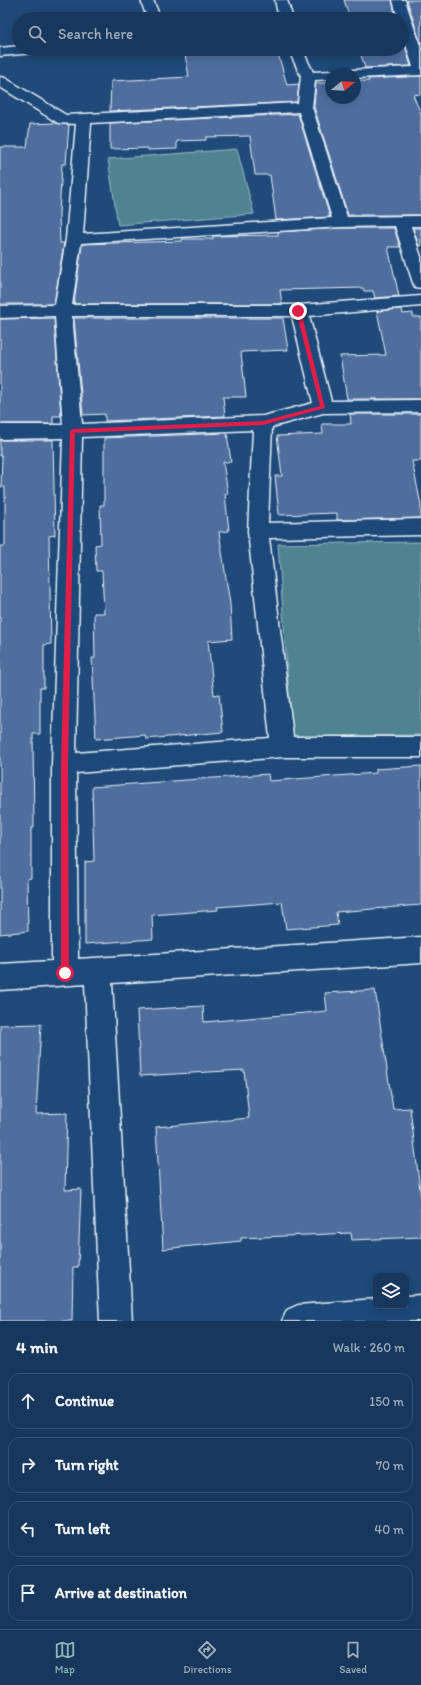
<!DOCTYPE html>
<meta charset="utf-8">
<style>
body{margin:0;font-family:Itim,sans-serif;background:#203f62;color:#f1f3f6}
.controls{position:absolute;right:12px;bottom:12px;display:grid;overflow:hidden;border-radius:8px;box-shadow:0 2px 10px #0003}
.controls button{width:36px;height:36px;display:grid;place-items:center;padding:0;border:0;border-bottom:1px solid #365272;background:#17385c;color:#f1f3f6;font:20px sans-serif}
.compass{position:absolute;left:325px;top:68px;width:36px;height:36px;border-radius:50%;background:#17385c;box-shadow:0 2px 10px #0003;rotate:72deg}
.stop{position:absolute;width:12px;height:12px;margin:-9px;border:3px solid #e11d48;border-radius:50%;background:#fff}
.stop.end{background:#e11d48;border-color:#fff;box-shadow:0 1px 4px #0008}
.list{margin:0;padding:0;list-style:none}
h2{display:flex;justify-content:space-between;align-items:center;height:52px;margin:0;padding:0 16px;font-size:17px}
h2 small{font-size:13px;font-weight:400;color:#9eacbb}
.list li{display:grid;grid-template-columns:26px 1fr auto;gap:12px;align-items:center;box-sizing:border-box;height:56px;margin:0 8px 8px;padding:0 8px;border:1px solid #365272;border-radius:12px}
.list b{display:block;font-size:15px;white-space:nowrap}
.list em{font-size:13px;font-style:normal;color:#9eacbb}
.icon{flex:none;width:22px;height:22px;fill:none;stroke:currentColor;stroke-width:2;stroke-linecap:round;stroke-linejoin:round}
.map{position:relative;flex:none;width:421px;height:1321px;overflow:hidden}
.search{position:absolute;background:#17385c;box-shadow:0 2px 10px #0003;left:12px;right:12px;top:12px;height:44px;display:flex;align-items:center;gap:10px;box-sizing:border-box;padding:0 14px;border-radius:22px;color:#9eacbb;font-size:15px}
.sheet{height:308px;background:#17385c}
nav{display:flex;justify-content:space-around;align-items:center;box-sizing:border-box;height:56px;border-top:1px solid #365272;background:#17385c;font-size:11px;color:#9eacbb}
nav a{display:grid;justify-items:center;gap:2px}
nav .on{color:#8bbbb9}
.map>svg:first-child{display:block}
.green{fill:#4f8390;stroke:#9cbac4}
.building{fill:#506e9e;stroke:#e8f1f8}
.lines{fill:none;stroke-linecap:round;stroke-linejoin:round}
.minor-casing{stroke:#e8f1f8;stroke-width:3}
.minor{fill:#1f4a7a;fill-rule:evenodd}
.route{fill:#e11d48}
</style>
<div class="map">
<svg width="421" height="1321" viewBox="0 0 421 1321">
<rect width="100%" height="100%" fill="#1f4a7a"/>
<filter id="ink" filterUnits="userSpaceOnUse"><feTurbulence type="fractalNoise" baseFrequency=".025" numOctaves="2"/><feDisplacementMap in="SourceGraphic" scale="8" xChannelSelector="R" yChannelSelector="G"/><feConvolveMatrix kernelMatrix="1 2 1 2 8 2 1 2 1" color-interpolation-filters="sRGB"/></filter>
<g filter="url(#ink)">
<g class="green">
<polygon points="237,149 254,214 118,225 108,159"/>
<polygon points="421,542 421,735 292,737 278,544"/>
</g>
<g class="building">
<polygon points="344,0 392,0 396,19 350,19"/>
<polygon points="407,0 421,0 421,44"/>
<polygon points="402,36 411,66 365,68 359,49 402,49"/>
<polygon points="184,49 245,49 245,52 277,50 287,85 299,84 297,102 110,111 111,81 189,77"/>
<polygon points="421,76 421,94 413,95 421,114 421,215 348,215 314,107 316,83 331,83 331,98 355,98 355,81 369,81 368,79"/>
<polygon points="298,114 330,217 276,220 270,175 255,175 250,136 206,137 206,140 177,141 177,149 148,150 148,148 110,149 110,123"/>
<polygon points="55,123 69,125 66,164 62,164 59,214 60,243 64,243 54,304 0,304 0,147 27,147 30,124"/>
<polygon points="341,228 394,228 400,247 388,247 399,296 375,298 373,291 364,291 363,288 280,290 282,304 74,304 82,244 182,241 182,239 213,239 213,236 278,235 278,232"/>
<polygon points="413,228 421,228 421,246 419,246"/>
<polygon points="402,309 403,314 413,313 413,317 421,317 421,399 347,399 340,356 386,355 377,311"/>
<polygon points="54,318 61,416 53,416 53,424 0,424 0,319"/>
<polygon points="74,318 283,318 288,350 241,352 246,397 223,397 225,416 105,421 105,414 83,415"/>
<polygon points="350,414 421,414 421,461 412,461 421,505 421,518 337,520 337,513 279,515 275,476 282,476 277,436 323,434 322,424 351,424"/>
<polygon points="227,433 231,462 223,462 228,494 225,494 229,531 219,532 230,604 232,639 208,641 214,695 219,694 223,732 146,739 145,735 96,739 92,658 95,658 94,613 104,613 102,571 96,571 95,545 101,544 100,505 104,505 104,438"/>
<polygon points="0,440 53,440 55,535 49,536 51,644 44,645 44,688 40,688 40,734 33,734 34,828 31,828 31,878 27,879 28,931 0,934 0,546 5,546 5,487 1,487 2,456 0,456"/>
<polygon points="421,766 421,905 336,912 338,925 286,929 282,902 217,907 218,910 152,915 153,939 85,944 85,862 94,861 92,787 268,774 269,781 376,773 376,769"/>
<polygon points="375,990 393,1109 410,1108 421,1198 421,1237 352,1240 351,1233 241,1238 241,1241 163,1249 156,1127 249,1118 244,1070 140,1076 137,1010 203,1006 204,1022 327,1011 325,993"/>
<polygon points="41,1024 36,1114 67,1113 65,1190 81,1189 78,1267 73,1267 72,1321 0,1321 0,1025"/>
</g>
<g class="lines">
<g class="minor-casing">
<g id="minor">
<polygon points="141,0 153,0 161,19 147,19"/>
<polygon points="275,0 287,0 293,19 279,19"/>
<polygon points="393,0 405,0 421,49 421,75 355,78 355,74 346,74 348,71 353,70 413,67 402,31 402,19 398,19"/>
<polygon points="19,46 19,49 41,49 39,52 34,53 0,56 0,48"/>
<path d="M288 49H302L313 72 331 71 337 74H331V79L315 80 312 107 347 217 421 216V226H411L421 257V288L415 287 413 283 395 226 341 227 81 243 72 305H299L421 296V306L309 316 331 401 421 400V412L323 413 272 427 268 523 421 519V535L269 538 293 737H421V757H283L76 773 78 959 421 937V963L112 983 132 1321H100L85 984 0 990V964L52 961V764L63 438 0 439V425H63L55 316 0 318V306L55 305 66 239 76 124 58 123 0 87V77L5 78 66 115 298 103 301 76ZM299 112 332 218 83 234 91 123ZM72 316H292L313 403 263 416 82 424ZM253 430 248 531 270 738 76 753 82 437Z"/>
<polygon points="421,1295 421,1321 282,1321 287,1310 298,1305 376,1299 376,1306 406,1306 406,1296"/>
</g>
</g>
<use href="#minor" class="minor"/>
</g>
</g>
<polygon class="route" points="298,310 301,311 325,408 263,425 75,433 68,764 69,973 65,977 61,973 61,764 70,431 73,429 263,421 320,406 296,311"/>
</svg>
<div class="controls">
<button><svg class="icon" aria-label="layers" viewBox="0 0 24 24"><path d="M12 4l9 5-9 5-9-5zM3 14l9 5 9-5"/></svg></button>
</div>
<svg class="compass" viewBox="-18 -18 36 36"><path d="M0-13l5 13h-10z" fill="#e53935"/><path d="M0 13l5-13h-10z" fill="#9eacbb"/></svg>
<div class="stop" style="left:65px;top:973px"></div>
<div class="stop end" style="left:298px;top:311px"></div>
<div class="search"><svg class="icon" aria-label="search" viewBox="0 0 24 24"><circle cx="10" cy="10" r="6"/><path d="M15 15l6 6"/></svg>Search here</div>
</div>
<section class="sheet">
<h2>4 min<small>Walk · 260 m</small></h2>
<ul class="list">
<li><svg class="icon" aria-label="ahead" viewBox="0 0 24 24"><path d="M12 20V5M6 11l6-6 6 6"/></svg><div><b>Continue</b></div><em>150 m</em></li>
<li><svg class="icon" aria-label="right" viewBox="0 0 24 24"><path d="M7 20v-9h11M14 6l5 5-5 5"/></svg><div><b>Turn right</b></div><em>70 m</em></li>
<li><svg class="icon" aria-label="left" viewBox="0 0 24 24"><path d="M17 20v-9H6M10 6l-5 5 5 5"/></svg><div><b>Turn left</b></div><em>40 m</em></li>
<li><svg class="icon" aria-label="arrive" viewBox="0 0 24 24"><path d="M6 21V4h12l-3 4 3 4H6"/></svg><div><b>Arrive at destination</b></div></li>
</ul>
</section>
<nav>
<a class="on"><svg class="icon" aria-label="map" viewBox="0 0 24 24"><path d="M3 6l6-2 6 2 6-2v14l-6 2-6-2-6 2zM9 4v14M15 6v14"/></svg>Map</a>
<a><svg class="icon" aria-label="directions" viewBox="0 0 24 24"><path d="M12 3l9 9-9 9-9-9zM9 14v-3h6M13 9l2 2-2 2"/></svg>Directions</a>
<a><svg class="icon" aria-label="saved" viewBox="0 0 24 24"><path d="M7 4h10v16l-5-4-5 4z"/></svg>Saved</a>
</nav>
